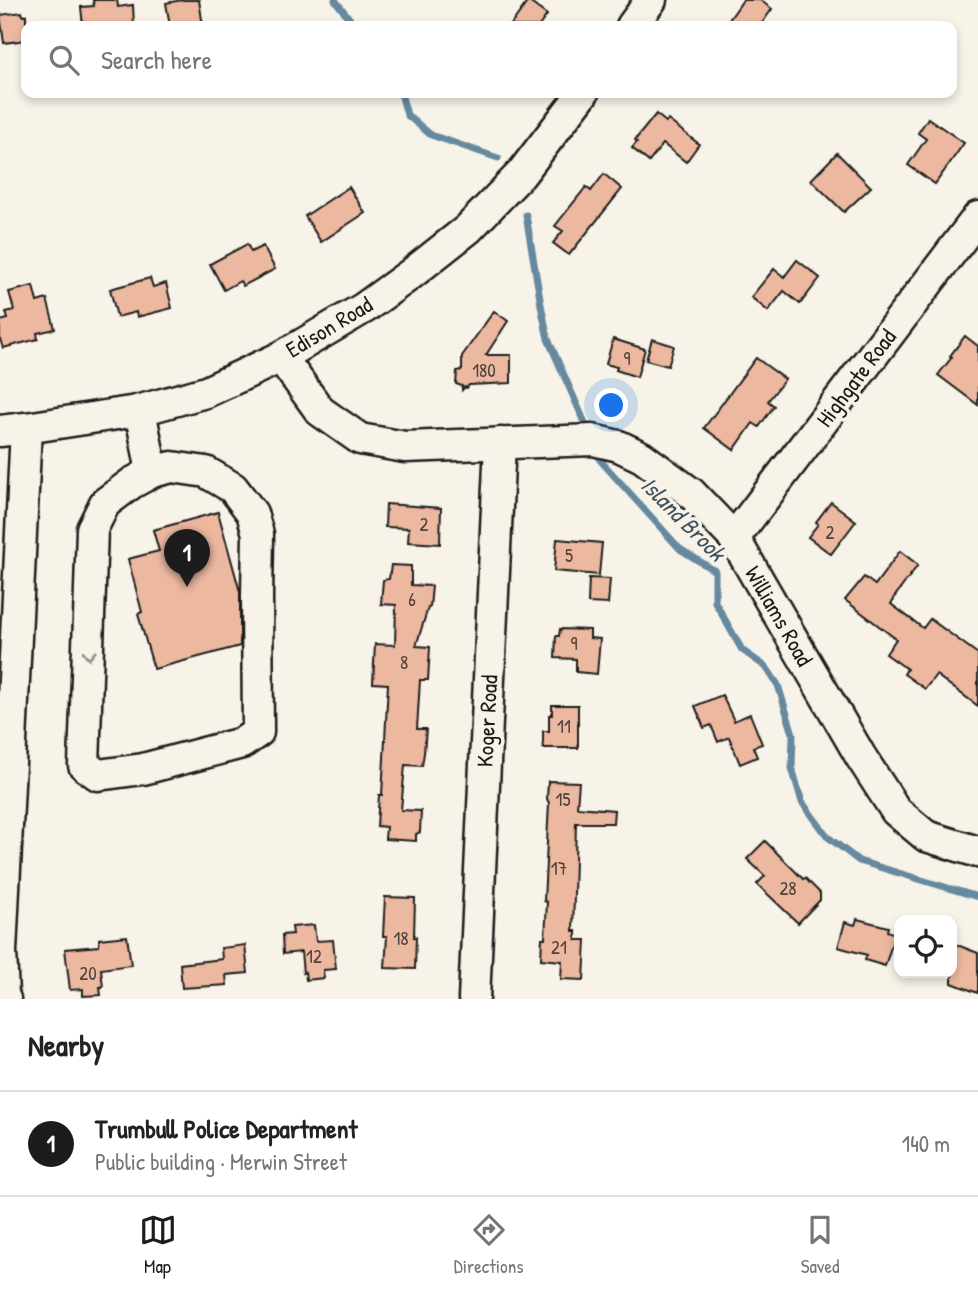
<!DOCTYPE html>
<meta charset="utf-8">
<style>
body{margin:0;font-family:"Patrick Hand",sans-serif;background:#f6f6f6;color:#222}
.controls{position:absolute;right:21px;bottom:21px;display:grid;overflow:hidden;border-radius:14px;box-shadow:0 4px 10px #0003}
.controls button{width:63px;height:63px;display:grid;place-items:center;padding:0;border:0;border-bottom:2px solid #e0e0e0;background:#fff;color:#222;font:35px sans-serif}
.you{position:absolute;left:612px;top:406px;width:24px;height:24px;margin:-18px;border:5px solid #fff;border-radius:50%;background:#1a73e8;box-shadow:0 0 0 10px #1a73e833}
.badge{display:grid;place-items:center;width:46px;height:46px;border-radius:50%;background:#1c1c1c;color:#fff;font-size:23px;font-weight:700}
.pin{position:absolute;translate:-50% -58px;filter:drop-shadow(0 2px 4px #0008)}
.pin::after{content:'';position:absolute;top:37px;width:24px;height:21px;background:inherit;clip-path:polygon(0 0,100% 0,50% 100%)}
.list{margin:0;padding:0;list-style:none}
h2{display:flex;justify-content:space-between;align-items:center;height:91px;margin:0;padding:0 28px;font-size:30px}
h2 small{font-size:23px;font-weight:400;color:#767676}
.list li{display:grid;grid-template-columns:46px 1fr auto;gap:21px;align-items:center;box-sizing:border-box;height:105px;padding:0 28px;border-top:2px solid #e0e0e0}
.list b{display:block;font-size:26px;white-space:nowrap}
.list p{margin:0;font-size:23px;white-space:nowrap;color:#767676}
.list em{font-size:23px;font-style:normal;color:#767676}
.icon{flex:none;width:38px;height:38px;fill:none;stroke:currentColor;stroke-width:2;stroke-linecap:round;stroke-linejoin:round}
.map{position:relative;flex:none;width:978px;height:999px;overflow:hidden}
.search{position:absolute;background:#fff;box-shadow:0 4px 10px #0003;left:21px;right:21px;top:21px;height:77px;display:flex;align-items:center;gap:18px;box-sizing:border-box;padding:0 24px;border-radius:14px;color:#767676;font-size:26px}
.sheet{height:196px;background:#fff}
nav{display:flex;justify-content:space-around;align-items:center;box-sizing:border-box;height:98px;border-top:2px solid #e0e0e0;background:#fff;font-size:19px;color:#767676}
nav a{display:grid;justify-items:center;gap:4px}
nav .on{color:#1c1c1c}
.map>svg:first-child{display:block}
.lines{fill:none;stroke-linecap:round;stroke-linejoin:round}
.stream{stroke:#66899f;stroke-width:7}
.building{fill:#edb8a0;stroke:#1c1c1c;stroke-width:2}
.minor-casing{stroke:#1c1c1c;stroke-width:35}
.minor{stroke:#f7f3e8;stroke-width:30}
.oneway{stroke:#94928c}
.labels{text-anchor:middle;stroke-width:7;stroke-linejoin:round;paint-order:stroke}
.number-label{font-size:19px;fill:#50433d}
.street-label{font-size:23px;fill:#1c1c1c;stroke:#f7f3e8}
.water-label{font-size:24px;font-style:italic;fill:#41535e;stroke:#f7f3e8}
</style>
<div class="map">
<svg width="978" height="999" viewBox="0 0 978 999">
<rect width="100%" height="100%" fill="#f7f3e8"/>
<filter id="ink" filterUnits="userSpaceOnUse"><feTurbulence type="fractalNoise" baseFrequency=".0143" numOctaves="2"/><feDisplacementMap in="SourceGraphic" scale="14" xChannelSelector="R" yChannelSelector="G"/><feConvolveMatrix kernelMatrix="1 2 1 2 8 2 1 2 1" color-interpolation-filters="sRGB"/></filter>
<g filter="url(#ink)">
<g class="lines">
<g class="stream">
<polyline points="335,0 355,26"/>
<polyline points="401,93 407,115 431,135 498,158"/>
<polyline points="526,215 541,305 548,339 585,423"/>
<polyline points="600,460 680,549 715,571 715,602 742,650 766,667 778,685 793,734 792,768 802,802 828,837 859,861 978,897"/>
</g>
</g>
<g class="building">
<polygon points="93,0 117,0 118,7 133,5 134,26 83,26 81,7 94,6"/>
<polygon points="182,0 199,0 203,26 170,26 166,3"/>
<polygon points="743,0 760,0 772,9 760,26 738,26 729,20"/>
<polygon points="528,1 547,15 539,26 510,26"/>
<polygon points="22,12 23,16 26,15 26,40 4,43 0,15"/>
<polygon points="656,114 666,122 668,120 699,144 686,162 663,144 649,162 632,148 637,142 635,140"/>
<polygon points="928,118 964,143 935,184 908,165 926,139 918,133"/>
<polygon points="837,153 871,187 844,212 811,180"/>
<polygon points="604,174 622,189 569,255 553,243 563,231 555,226 586,187 591,191"/>
<polygon points="349,187 365,213 321,242 305,216"/>
<polygon points="247,244 251,252 263,246 275,269 243,286 240,281 224,290 210,264"/>
<polygon points="797,260 820,278 800,304 784,291 768,311 751,297 774,269 784,277"/>
<polygon points="150,278 153,287 166,283 172,308 137,317 136,312 117,317 110,289"/>
<polygon points="33,286 37,302 47,299 55,329 37,333 38,339 3,348 0,339 0,321 8,319 6,312 14,310 9,292"/>
<polygon points="494,311 508,321 486,355 511,355 511,383 469,385 467,388 465,387 462,390 462,386 456,384 457,371 462,370 462,356"/>
<polygon points="965,336 978,346 978,405 938,375 952,357 950,356"/>
<polygon points="613,339 645,349 637,377 616,370 617,367 606,364"/>
<polygon points="652,339 674,346 668,366 646,360"/>
<polygon points="756,358 785,379 768,401 774,406 759,427 753,423 734,450 704,428"/>
<polygon points="831,502 856,521 831,554 808,537 818,524 816,522"/>
<polygon points="386,504 441,508 440,544 408,542 409,528 385,527"/>
<polygon points="218,512 240,592 240,646 154,669 138,614 142,612 128,559 159,551 153,530"/>
<polygon points="557,539 602,543 599,575 554,571"/>
<polygon points="900,551 918,565 893,599 894,600 891,604 923,628 930,619 978,654 978,706 936,675 925,689 904,674 907,669 886,654 896,639 845,600 864,577 875,585"/>
<polygon points="391,565 411,566 411,585 432,586 430,607 428,608 416,646 430,647 428,680 420,680 417,729 426,729 424,753 422,766 405,765 401,810 421,811 420,832 416,834 416,841 385,839 386,827 377,826 379,795 382,795 388,684 373,683 375,644 395,645 396,605 381,604 383,580 389,579"/>
<polygon points="589,578 610,579 608,604 588,603"/>
<polygon points="560,629 590,630 590,638 600,639 597,674 576,672 576,659 555,658 556,636 559,636"/>
<polygon points="722,695 734,721 750,714 762,744 753,747 757,757 740,764 729,737 718,742 711,725 704,728 695,706"/>
<polygon points="552,705 578,705 578,748 543,748 543,731 549,731 549,715 552,715"/>
<polygon points="548,781 579,782 577,807 614,810 613,823 576,823 573,931 576,931 576,940 586,940 584,980 561,979 562,961 541,959 542,938 545,938 547,902 544,901 549,803 547,799"/>
<polygon points="765,841 803,879 805,878 820,893 820,900 798,923 757,884 765,876 747,859"/>
<polygon points="385,897 415,898 414,937 416,937 415,969 385,968 387,936 383,936"/>
<polygon points="857,919 888,927 887,931 895,934 885,966 865,960 867,955 838,947 845,922 855,925"/>
<polygon points="314,925 316,941 333,940 336,969 323,970 324,978 306,980 305,972 303,973 301,952 283,954 282,935 293,934 292,927"/>
<polygon points="127,936 131,965 101,969 103,987 100,987 101,995 83,996 83,989 70,990 65,949 99,946 99,939"/>
<polygon points="952,943 978,953 978,993 952,983"/>
<polygon points="245,945 248,973 226,975 227,985 182,988 180,964 222,959 221,948"/>
</g>
<g class="lines">
<g class="minor-casing">
<g id="minor">
<polyline points="632,26 651,0"/>
<polyline points="281,357 320,411 360,439 405,447 593,440 619,446 642,457 691,493 734,538 861,757 896,811 926,836 978,852"/>
<polyline points="140,410 152,472 132,483 105,503 92,529 84,765 98,775 143,769 242,743 258,732 257,597 258,534 252,513 233,488 206,472 172,467 152,472"/>
<polyline points="0,431 26,428 137,411 206,392 281,357 364,308 411,274 468,229 521,174 583,93"/>
<polyline points="734,538 978,217"/>
<polyline points="5,999 3,995 1,952 26,428"/>
<polyline points="474,999 500,443"/>
</g>
</g>
<use href="#minor" class="minor"/>
</g>
<defs><path id="oneway-chevron" d="M-2-3.5L2.5 0L-2 3.5" fill="none" stroke-width="1.6" stroke-linecap="round" stroke-linejoin="round" transform="scale(1.75)"/></defs>
<use class="oneway" href="#oneway-chevron" transform="translate(89 655) rotate(92)"/>
</g>
<g class="labels">
<g class="number-label">
<text x="627" y="365">9</text>
<text x="484" y="377">180</text>
<text x="424" y="531">2</text>
<text x="830" y="539">2</text>
<text x="569" y="562">5</text>
<text x="412" y="606">6</text>
<text x="574" y="650">9</text>
<text x="404" y="669">8</text>
<text x="564" y="733">11</text>
<text x="563" y="806">15</text>
<text x="559" y="875">17</text>
<text x="788" y="895">28</text>
<text x="401" y="945">18</text>
<text x="559" y="954">21</text>
<text x="314" y="963">12</text>
<text x="88" y="980">20</text>
</g>
<g class="street-label">
<text transform="translate(329 327) rotate(-31)" y="8">Edison Road</text>
<text transform="translate(856 378) rotate(-53)" y="8">Highgate Road</text>
<text transform="translate(779 616) rotate(60)" y="8">Williams Road</text>
<text transform="translate(487 721) rotate(-87)" y="8">Koger Road</text>
</g>
<g class="water-label">
<text transform="translate(683 519) rotate(45)" y="8">Island Brook</text>
</g>
</g>
</svg>
<div class="controls">
<button><svg class="icon" aria-label="locate" viewBox="0 0 24 24"><circle cx="12" cy="12" r="6"/><path d="M12 2v4M12 18v4M2 12h4M18 12h4"/></svg></button>
</div>
<div class="you"></div>
<div class="pin badge" style="left:187px;top:587px">1</div>
<div class="search"><svg class="icon" aria-label="search" viewBox="0 0 24 24"><circle cx="10" cy="10" r="6"/><path d="M15 15l6 6"/></svg>Search here</div>
</div>
<section class="sheet">
<h2>Nearby<small></small></h2>
<ul class="list">
<li><span class="badge">1</span><div><b>Trumbull Police Department</b><p>Public building · Merwin Street</p></div><em>140 m</em></li>
</ul>
</section>
<nav>
<a class="on"><svg class="icon" aria-label="map" viewBox="0 0 24 24"><path d="M3 6l6-2 6 2 6-2v14l-6 2-6-2-6 2zM9 4v14M15 6v14"/></svg>Map</a>
<a><svg class="icon" aria-label="directions" viewBox="0 0 24 24"><path d="M12 3l9 9-9 9-9-9zM9 14v-3h6M13 9l2 2-2 2"/></svg>Directions</a>
<a><svg class="icon" aria-label="saved" viewBox="0 0 24 24"><path d="M7 4h10v16l-5-4-5 4z"/></svg>Saved</a>
</nav>
